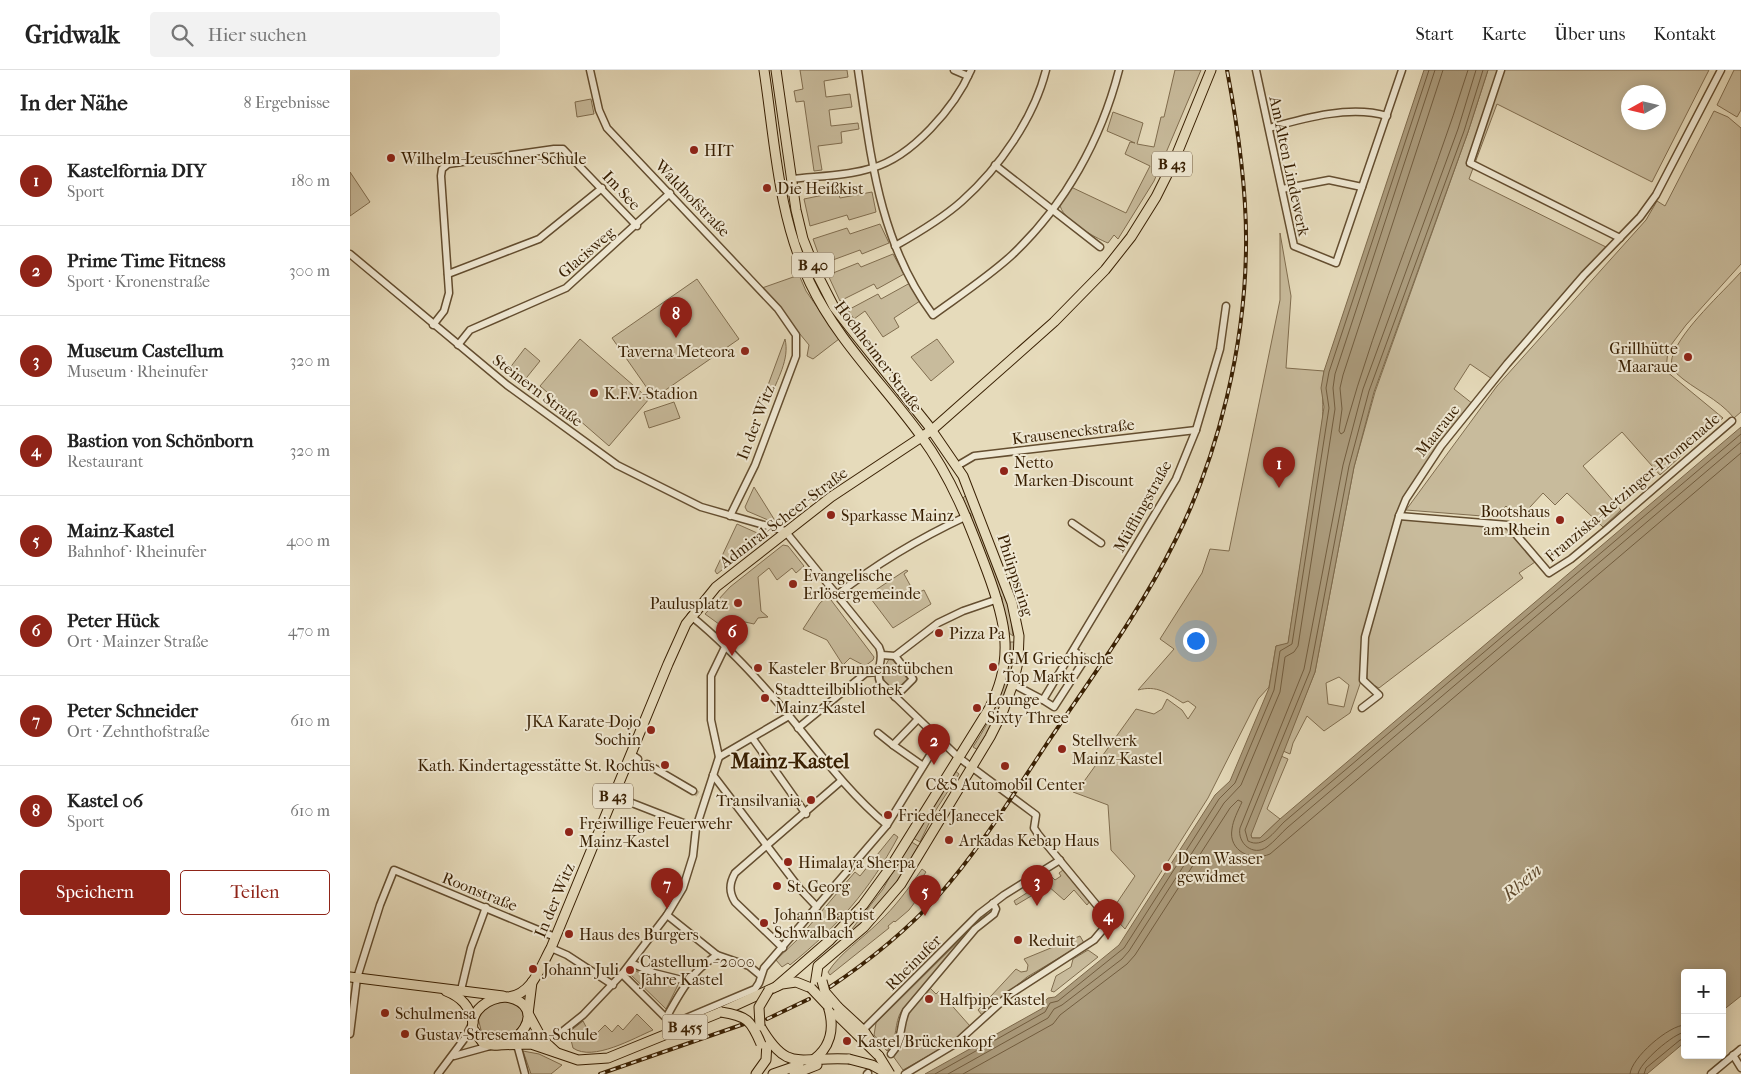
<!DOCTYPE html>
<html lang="de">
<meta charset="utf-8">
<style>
body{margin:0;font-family:"IM FELL French Canon",serif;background:#f2f2f2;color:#222}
.controls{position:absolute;right:15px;bottom:15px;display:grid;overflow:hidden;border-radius:5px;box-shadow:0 2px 12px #0003}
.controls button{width:45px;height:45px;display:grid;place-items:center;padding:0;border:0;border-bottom:1px solid #e0e0e0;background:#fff;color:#222;font:25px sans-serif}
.compass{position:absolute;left:1271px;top:15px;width:45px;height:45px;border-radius:50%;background:#fff;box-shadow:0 2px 12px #0003;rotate:262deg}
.you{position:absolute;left:845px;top:570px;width:18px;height:18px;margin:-12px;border:4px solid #fff;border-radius:50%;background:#1a73e8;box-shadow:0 0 0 8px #1a73e833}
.badge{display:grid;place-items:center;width:32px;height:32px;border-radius:50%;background:#8f2418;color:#fff;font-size:16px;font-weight:700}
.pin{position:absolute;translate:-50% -41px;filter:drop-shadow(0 1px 2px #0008)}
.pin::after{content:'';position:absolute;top:26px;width:18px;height:15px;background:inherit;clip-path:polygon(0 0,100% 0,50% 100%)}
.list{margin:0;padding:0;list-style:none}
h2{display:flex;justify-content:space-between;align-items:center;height:65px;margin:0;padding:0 20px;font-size:21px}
h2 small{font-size:16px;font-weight:400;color:#767676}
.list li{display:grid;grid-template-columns:32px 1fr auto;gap:15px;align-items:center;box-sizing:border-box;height:90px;padding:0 20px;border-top:1px solid #e0e0e0}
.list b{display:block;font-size:19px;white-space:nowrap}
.list p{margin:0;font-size:16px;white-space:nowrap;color:#767676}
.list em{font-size:16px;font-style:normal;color:#767676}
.actions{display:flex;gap:10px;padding:15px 20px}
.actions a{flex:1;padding:11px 0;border:1px solid #8f2418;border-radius:5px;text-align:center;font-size:18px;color:#8f2418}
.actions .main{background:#8f2418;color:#fff}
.icon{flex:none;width:28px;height:28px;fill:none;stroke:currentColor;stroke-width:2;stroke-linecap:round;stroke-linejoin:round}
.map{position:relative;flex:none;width:1391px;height:1004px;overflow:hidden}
header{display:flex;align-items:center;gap:30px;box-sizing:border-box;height:70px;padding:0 25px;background:#fff;border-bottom:1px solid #e0e0e0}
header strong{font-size:24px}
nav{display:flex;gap:28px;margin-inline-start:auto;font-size:18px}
.search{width:350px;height:45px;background:#f2f2f2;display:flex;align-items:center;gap:12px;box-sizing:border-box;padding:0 18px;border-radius:5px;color:#767676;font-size:19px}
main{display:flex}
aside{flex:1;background:#fff}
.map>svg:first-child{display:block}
.green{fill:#c8bb9c;stroke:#806d4f;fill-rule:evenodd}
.water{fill:#ab9b7c;stroke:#7d694b}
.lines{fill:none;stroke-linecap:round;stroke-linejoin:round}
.shore{stroke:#725d3f;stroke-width:1}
.minor-tunnel{stroke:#c3b596;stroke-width:6;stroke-dasharray:6 3;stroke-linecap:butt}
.minor-casing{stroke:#644e30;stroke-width:9}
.major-casing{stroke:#381f02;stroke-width:11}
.minor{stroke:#efe8d3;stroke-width:6}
.major{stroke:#e6dbbb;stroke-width:9}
.rail-casing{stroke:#381f02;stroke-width:4}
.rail{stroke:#efe8d3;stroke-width:2;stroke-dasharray:5.5;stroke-linecap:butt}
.major-bridge-casing{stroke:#381f02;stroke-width:11;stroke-linecap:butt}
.major-bridge{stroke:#e6dbbb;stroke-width:9}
.poi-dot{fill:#8f2418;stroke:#efe8d3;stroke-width:2}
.labels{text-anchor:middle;stroke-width:4;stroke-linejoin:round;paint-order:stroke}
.shield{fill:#efe8d3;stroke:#6f5b41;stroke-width:1}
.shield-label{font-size:15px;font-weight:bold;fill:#381f02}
.poi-label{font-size:16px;fill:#381f02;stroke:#efe8d3;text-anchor:start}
.street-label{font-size:16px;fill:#381f02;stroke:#efe8d3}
.water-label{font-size:18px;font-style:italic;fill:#604a2d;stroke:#efe8d3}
.district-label{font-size:21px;font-weight:bold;fill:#381f02;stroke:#efe8d3}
</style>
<header>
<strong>Gridwalk</strong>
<div class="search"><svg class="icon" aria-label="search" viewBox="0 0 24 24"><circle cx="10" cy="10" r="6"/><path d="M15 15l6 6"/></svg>Hier suchen</div>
<nav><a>Start</a><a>Karte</a><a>Über uns</a><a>Kontakt</a></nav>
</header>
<main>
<aside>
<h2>In der Nähe<small>8 Ergebnisse</small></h2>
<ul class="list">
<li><span class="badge">1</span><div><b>Kastelfornia DIY</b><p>Sport</p></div><em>180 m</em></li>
<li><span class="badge">2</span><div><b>Prime Time Fitness</b><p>Sport · Kronenstraße</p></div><em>300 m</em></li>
<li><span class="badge">3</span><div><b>Museum Castellum</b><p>Museum · Rheinufer</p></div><em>320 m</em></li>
<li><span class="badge">4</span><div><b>Bastion von Schönborn</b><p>Restaurant</p></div><em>320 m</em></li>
<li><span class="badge">5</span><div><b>Mainz-Kastel</b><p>Bahnhof · Rheinufer</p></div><em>400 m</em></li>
<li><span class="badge">6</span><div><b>Peter Hück</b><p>Ort · Mainzer Straße</p></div><em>470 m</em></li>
<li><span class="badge">7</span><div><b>Peter Schneider</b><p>Ort · Zehnthofstraße</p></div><em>610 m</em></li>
<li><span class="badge">8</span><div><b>Kastel 06</b><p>Sport</p></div><em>610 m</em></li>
</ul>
<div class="actions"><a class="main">Speichern</a><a>Teilen</a></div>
</aside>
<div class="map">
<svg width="1391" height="1004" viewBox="0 0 1391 1004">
<rect width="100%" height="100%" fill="#e6dbbb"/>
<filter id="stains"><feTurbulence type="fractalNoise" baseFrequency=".004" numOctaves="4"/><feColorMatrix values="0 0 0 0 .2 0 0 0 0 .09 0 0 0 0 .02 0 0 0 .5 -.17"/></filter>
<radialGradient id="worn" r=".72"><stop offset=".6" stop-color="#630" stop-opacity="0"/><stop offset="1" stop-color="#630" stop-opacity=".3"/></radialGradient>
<g class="green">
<polygon points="450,0 497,0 498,7 474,11 476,27 500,24 502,37 479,40 481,56 508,53 509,59 491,62 492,73 468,76 472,100 464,101 454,31 446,32 444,21 453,19"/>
<path d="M825 0H851L804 111 768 169 764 165 758 173C745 168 710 148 710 134L721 117 776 143 800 96 775 84 780 72 785 73 757 61 763 42 793 53 787 74 804 77 811 47H814Z"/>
<path d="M1138 0H1359L1302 112 1147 34 1119 109 1258 178 1142 309 1120 294 1104 319 1123 334 1056 429 1015 567 1011 611 1000 643 974 661 957 646 943 673 940 684 933 681 965 602 1004 397 1025 322 1118 62ZM1278 22H1308V52H1278ZM989 607 999 615 994 637 978 634 976 613Z"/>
<polygon points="1384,0 1391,0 1391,40 1387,47 1367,35"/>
<polygon points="241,29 244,44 227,47 225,32"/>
<polygon points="1364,41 1378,47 1391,58 1391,194 1336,255 1318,279 1316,301 1373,348 1310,405 1272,362 1233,396 1271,440 1253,457 1217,423 1205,435 1193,423 1169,449 1156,436 1145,447 1056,440 1147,316 1296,150 1307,131 1315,136"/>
<polygon points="0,102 20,132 0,146"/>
<polygon points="488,122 490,128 522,122 526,142 499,150 497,145 460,156 454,129"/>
<polygon points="530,154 539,173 512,184 510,180 472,194 463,169 497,158 500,164"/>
<path d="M930 163 941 226 936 298 974 301C971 319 974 337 972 355L938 574 926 576 919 617 908 629 858 728 775 859 760 843 785 806 761 780 758 735 723 722 735 710 786 639 804 644 812 639 817 629 832 640 838 649 846 637 838 631 833 633C817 623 807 615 788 620L824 579 810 569 852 503 860 479 879 481 930 230Z"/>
<polygon points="543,184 554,204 527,219 524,214 490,231 478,205 508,193 511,197"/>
<path d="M1391 202V342L1384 348C1368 328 1344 320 1326 303 1322 298 1320 292 1323 285 1332 259 1372 223 1391 202Z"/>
<polygon points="449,205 456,221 489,269 463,289 457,286 459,275 412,218"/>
<polygon points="347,209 389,269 304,328 262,268"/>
<polygon points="560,213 570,231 544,248 549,257 533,267 515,241 504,249 498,240 528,224 531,229"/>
<polygon points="230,269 299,329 259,376 190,316"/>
<path d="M435 269C440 289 427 310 420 328L414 326Z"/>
<polygon points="587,269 604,292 581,311 561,287"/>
<polygon points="175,278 190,291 173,312 159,299"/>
<polygon points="324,332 330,348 299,358 294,342"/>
<polygon points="404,417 424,449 425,453 397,441 395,437"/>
<polygon points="616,425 659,534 663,566 659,563 652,532 613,428"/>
<polygon points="1051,448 1156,457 1185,492 1169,503 1173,508 1029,618 1020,613 1017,608 1017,565"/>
<polygon points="387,454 414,466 367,504 365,501"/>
<polygon points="433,475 438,476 454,496 446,503 442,498 427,510 419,498 408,507 411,541 418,547 408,548 404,554 377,548 374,550 373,557 355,544 380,517"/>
<polygon points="556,500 558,501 554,504 565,524 574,520 581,534 543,558 518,525"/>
<polygon points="478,526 524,587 523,590 515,596 500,588 493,595 477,570 453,559 470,533"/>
<path d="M660 572H666C662 618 650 641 628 680L623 677C645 643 659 613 660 572Z"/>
<polygon points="539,589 542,589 558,610 546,623 534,610 532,602"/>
<polygon points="931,686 938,689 917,739 930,749 910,768 902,768 900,762"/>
<polygon points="604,700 609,704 584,743 570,772 563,768"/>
<path d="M544 764 548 767C519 821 488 856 440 895L438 893 432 897 426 890 448 869 505 802 510 806Z"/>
<path d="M560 771 568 776C550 810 528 839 499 865L498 864 533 819Z"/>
<path d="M572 799 576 802 567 815 574 820 559 840 545 852 544 851 538 856 539 858 480 905 478 902C490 883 512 869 528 853 545 837 559 818 572 799Z"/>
<polygon points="713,800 740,831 737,835 724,820 714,830 698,816 666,835 664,831 702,807 705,810 711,806 709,803"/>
<path d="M641 839 642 842 552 940C543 954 549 968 537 981L524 965 526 953Z"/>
<polygon points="730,866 734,873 677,907 632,945 628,940 666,899 671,902 677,901 678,895 674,889"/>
<polygon points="738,880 748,887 704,922 701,921 706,906 721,897 723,889"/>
<polygon points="282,899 298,907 329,913 316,939 279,903"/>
<path d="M580 918 586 924 589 921 620 956 601 973 553 1000 543 986C556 974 552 966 556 950 559 938 572 927 580 918Z"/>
<path d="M144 931C160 931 170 932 175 948 167 964 149 976 132 964L128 948 134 939Z"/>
<path d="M287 944 303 960C284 968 243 992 223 978L219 962 233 951 242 968 255 955 262 962 268 955 273 960Z"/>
<polygon points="173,981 189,984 212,995 201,1004 181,1004"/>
</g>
<polygon class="water" points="1074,0 1138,0 1118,62 1024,322 1004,397 965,602 901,765 902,768 910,768 930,749 1391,357 1391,926 1372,941 1372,903 1335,903 1335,972 1297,1004 575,1004 693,938 692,934 698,928 705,927 769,875 865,725 880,711 919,618 926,576 938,573 974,337 971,318 974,301"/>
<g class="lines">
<g class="shore">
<path d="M1093 0 993 305 990 318 992 339 989 361 991 364 994 362C1028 239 1080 122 1118 0"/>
<path d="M1126 0 1108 59 1013 319 993 395 954 599 890 758C887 773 903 787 917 777 925 771 931 763 938 757L1391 372"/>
<path d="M1133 0 1114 61 1019 321 999 396 960 601 895 760 898 771C913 779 924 762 934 752L1391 364"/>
<polyline points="585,1004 695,942 700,933 708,931 774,878 869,729 885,713 924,620 930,581 942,574 979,338 976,318 979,302 1079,0"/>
<polyline points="598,1004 698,948 704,939 712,935 772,889 779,881 874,733 891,715 930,622 935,587 944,582 948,576 985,339 983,318 985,304 1085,0"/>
<path d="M613 1004 703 954 710 945 777 894 785 885 880 738 888 730 892 732C888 741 883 750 882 759 878 781 902 792 920 784L1391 383"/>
<path d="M1280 1004C1281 988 1319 955 1335 955"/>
<path d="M1288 1004C1289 993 1324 963 1335 962"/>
<polyline points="1294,1004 1296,998 1330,970 1335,969"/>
</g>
<polyline class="minor-tunnel" points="343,721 351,726"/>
<g class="minor-casing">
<g id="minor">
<polyline points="240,0 249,40 257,58 428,239 446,265 446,286 405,395 380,446"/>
<path d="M508 0C521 87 529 172 583 245 609 226 638 207 662 185 715 135 751 70 769 0"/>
<polyline points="604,0 618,6"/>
<polyline points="906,0 944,176 986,193 1052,0"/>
<polyline points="1151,0 1120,93 1270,168"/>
<path d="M919 58C955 48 1000 35 1037 46"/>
<polyline points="645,95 750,177"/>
<path d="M441 109C466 106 498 106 522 98 562 87 605 37 621 0"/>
<polyline points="932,119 979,110 1012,117"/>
<path d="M545 176C568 163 592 149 612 131 649 98 684 48 696 0"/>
<path d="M0 184 157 315 267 395 351 437 435 461 529 577C535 589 525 600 530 612L608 687 686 745 684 758 688 764 754 844 755 857 744 870 659 925 605 974 555 1004"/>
<polyline points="98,204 189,169 252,118"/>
<polyline points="83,255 94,241 99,223 91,106 92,99 98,94 204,79 213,79 287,156"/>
<polyline points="108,275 120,260 216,218 320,123"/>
<polyline points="607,396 624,386 846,360"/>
<polyline points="1049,446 1158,455 1199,503 1221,489 1256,460 1382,351"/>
<polyline points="722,453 751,473"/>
<path d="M487 525C527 493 570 468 617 446"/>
<path d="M341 546C377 575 410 611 440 647 471 685 499 723 537 755"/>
<polyline points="532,585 545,586 588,553 613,541 648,529"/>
<polyline points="545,586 563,609 545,627"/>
<polyline points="663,614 693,630 826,409 846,360 870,279 876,236"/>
<polyline points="693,630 704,637 735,589 724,581"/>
<polyline points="1012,638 1029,625 1013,610 1015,567 1049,446 1056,429 1091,376 1157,294 1234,205 1290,147 1306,125 1371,0"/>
<polyline points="568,649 543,675 573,696"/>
<polyline points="448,658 516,603 528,602"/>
<polyline points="528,663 543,675"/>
<polyline points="403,669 456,744"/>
<polyline points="281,684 288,689"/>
<polyline points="369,687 439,646"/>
<polyline points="297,694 343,721"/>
<polyline points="363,705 450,819 467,837"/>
<polyline points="264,726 346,758"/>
<polyline points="317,845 367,885"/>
<polyline points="201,878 217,885 263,915"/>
<path d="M433 878 385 832C379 822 379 814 385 803L491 711"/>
<polyline points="281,893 304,903 336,911"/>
<polyline points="272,904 322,954 405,919 409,913 414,898 537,755 590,669"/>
<polyline points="111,920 121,878 136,837"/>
<path d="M316 948C331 921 340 903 367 885L399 896 410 905"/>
<polyline points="512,961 629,844 654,825 710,790"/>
<polyline points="0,964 7,908 30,835 44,800 205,867"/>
<polyline points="208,965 233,945 272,904 317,845 333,818 343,786 346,758 369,687 361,650 361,606 375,577"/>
<polyline points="163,974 168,978 175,1004"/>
<path d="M541 984C553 971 549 956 556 941L625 859 644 844 646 839 643 833"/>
<polyline points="1383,985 1391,998"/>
<polyline points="104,986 140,976"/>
<polyline points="88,1004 115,968 122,954"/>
<polyline points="517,1004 518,1003"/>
<polyline points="1361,1004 1391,979"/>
</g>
</g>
<g class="major-casing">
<g id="major">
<path d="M414 0C425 72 428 147 460 213 487 270 535 316 571 366 602 408 619 453 637 501 656 552 665 589 639 639L540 798 513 835 480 870 427 916"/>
<polyline points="426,0 446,140 453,169 466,202 484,237 501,259 578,355 613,406 662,533 669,566 668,592 663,614 653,641 640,667 551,814 514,857 468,896 465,915"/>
<polyline points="0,907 153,926"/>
<path d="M96 921C111 927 120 936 123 953"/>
<path d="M156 927C202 935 167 986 133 973L123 959C120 940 138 928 156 927Z"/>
<path d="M158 927C182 925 191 896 201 878L318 594 336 554 366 517 481 427 582 360 704 252 755 200 781 167 806 127 824 91 861 0"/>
<polyline points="478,936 529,986"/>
<polyline points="488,937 514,961 522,973"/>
<polyline points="178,944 182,912"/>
<polyline points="179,945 192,969 206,982"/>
<path d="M410 956C438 1004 448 986 499 989"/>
<polyline points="147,975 181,974 228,990 258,988 371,942 432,914 446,912 461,918"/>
<path d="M460 992C481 979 485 958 478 936"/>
<polyline points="406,1004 416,990 417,972"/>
<polyline points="423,1004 449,995"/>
<polyline points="444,1004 467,995"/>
</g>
</g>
<use href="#minor" class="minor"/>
<use href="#major" class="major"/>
<g class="rail-casing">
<g id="rail">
<path d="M480 917C519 891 557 860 589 825 630 779 662 726 696 675 741 608 790 542 826 469 869 384 895 274 896 178 897 119 888 58 877 0"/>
<polyline points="417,949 459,929"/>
<polyline points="250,1004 394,954"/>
</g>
</g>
<use href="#rail" class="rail"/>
<g class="major-bridge-casing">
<g id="major-bridge">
<polyline points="472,911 475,922 488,937"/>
<polyline points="461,918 478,936"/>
<path d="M371 942C397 946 401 950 411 974"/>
<polyline points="410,956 409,937 419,920"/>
<polyline points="529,986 540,1004"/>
<polyline points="499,989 522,995 538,1004"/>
</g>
</g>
<use href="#major-bridge" class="major-bridge"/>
</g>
<g class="poi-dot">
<circle cx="344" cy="80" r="5"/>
<circle cx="41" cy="88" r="5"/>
<circle cx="417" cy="118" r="5"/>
<circle cx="395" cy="281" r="5"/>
<circle cx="1338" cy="287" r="5"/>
<circle cx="244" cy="323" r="5"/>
<circle cx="654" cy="401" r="5"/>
<circle cx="481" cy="445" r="5"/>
<circle cx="1210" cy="450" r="5"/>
<circle cx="443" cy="514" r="5"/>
<circle cx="388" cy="533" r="5"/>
<circle cx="589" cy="563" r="5"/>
<circle cx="643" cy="597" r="5"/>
<circle cx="408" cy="598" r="5"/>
<circle cx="415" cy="628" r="5"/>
<circle cx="627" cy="638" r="5"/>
<circle cx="301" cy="660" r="5"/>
<circle cx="712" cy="679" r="5"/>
<circle cx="315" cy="695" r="5"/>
<circle cx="655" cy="696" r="5"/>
<circle cx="461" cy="730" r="5"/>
<circle cx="538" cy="745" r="5"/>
<circle cx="219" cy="762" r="5"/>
<circle cx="599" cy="770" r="5"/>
<circle cx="438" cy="792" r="5"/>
<circle cx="817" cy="797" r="5"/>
<circle cx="427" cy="816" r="5"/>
<circle cx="414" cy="853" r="5"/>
<circle cx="219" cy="864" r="5"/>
<circle cx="668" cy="870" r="5"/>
<circle cx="183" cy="899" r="5"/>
<circle cx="280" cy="900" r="5"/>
<circle cx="579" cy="929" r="5"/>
<circle cx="35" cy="943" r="5"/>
<circle cx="55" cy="964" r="5"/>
<circle cx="497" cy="971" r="5"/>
</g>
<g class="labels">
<g class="shield">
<rect x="802" y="81.5" width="40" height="25" rx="4"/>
<rect x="442" y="182.5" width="42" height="25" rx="4"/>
<rect x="243" y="713.5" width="40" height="25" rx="4"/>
<rect x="312.5" y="944.5" width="45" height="25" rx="4"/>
</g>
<g class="shield-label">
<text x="822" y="99">B 43</text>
<text x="463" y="200">B 40</text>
<text x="263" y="731">B 43</text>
<text x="335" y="962">B 455</text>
</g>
<g class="poi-label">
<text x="354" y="86">HIT</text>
<text x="51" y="94">Wilhelm-Leuschner-Schule</text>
<text x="427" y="124">Die Heißkist</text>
<text x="1328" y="284" text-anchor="end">Grillhütte<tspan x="1328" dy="18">Maaraue</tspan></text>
<text x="385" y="287" text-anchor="end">Taverna Meteora</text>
<text x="254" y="329">K.F.V.-Stadion</text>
<text x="664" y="398">Netto<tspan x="664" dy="18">Marken-Discount</tspan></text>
<text x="1200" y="447" text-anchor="end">Bootshaus<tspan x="1200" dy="18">am Rhein</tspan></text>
<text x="491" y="451">Sparkasse Mainz</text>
<text x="453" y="511">Evangelische<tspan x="453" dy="18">Erlösergemeinde</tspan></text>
<text x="378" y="539" text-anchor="end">Paulusplatz</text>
<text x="599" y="569">Pizza Pa</text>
<text x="653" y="594">GM Griechische<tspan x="653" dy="18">Top Markt</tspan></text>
<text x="418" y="604">Kasteler Brunnenstübchen</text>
<text x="425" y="625">Stadtteilbibliothek<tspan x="425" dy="18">Mainz-Kastel</tspan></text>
<text x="637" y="635">Lounge<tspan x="637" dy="18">Sixty Three</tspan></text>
<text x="291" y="657" text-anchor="end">JKA Karate-Dojo<tspan x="291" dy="18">Sochin</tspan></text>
<text x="722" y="676">Stellwerk<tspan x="722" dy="18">Mainz-Kastel</tspan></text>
<text x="305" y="701" text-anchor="end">Kath. Kindertagesstätte St. Rochus</text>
<text x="655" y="720" text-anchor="middle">C&amp;S Automobil Center</text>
<text x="451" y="736" text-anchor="end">Transilvania</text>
<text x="548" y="751">Friedel Janecek</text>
<text x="229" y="759">Freiwillige Feuerwehr<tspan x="229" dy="18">Mainz-Kastel</tspan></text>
<text x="609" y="776">Arkadas Kebap Haus</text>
<text x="827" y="794">Dem Wasser<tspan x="827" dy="18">gewidmet</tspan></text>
<text x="448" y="798">Himalaya Sherpa</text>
<text x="437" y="822">St. Georg</text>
<text x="424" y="850">Johann Baptist<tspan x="424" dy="18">Schwalbach</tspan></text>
<text x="229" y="870">Haus des Burgers</text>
<text x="678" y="876">Reduit</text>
<text x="290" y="897">Castellum - 2000<tspan x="290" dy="18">Jahre Kastel</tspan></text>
<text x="193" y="905">Johann Juli</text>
<text x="589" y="935">Halfpipe Kastel</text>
<text x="45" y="949">Schulmensa</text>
<text x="65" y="970">Gustav-Stresemann-Schule</text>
<text x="507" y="977">Kastel/Brückenkopf</text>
</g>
<g class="street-label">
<text transform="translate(940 96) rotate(78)" y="6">Am Alten Lindewerk</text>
<text transform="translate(272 120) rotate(47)" y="6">Im See</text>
<text transform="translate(343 128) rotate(46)" y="6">Waldhofstraße</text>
<text transform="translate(236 182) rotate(-41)" y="6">Glacisweg</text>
<text transform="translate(529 286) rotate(53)" y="6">Hochheimer Straße</text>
<text transform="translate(188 320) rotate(37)" y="6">Steinern Straße</text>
<text transform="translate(405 352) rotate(-69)" y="6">In der Witz</text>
<text transform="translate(1087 360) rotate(-52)" y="6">Maaraue</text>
<text transform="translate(723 361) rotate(-7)" y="6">Krauseneckstraße</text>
<text transform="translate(1282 417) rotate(-40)" y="6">Franziska-Retzinger-Promenade</text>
<text transform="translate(792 436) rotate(-61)" y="6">Müfflingstraße</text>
<text transform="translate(433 447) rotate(-37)" y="6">Admiral-Scheer-Straße</text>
<text transform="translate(666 505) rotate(72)" y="6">Philippsring</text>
<text transform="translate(130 821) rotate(22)" y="6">Roonstraße</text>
<text transform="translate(204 830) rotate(-67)" y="6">In der Witz</text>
<text transform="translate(563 892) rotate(-45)" y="6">Rheinufer</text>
</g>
<g class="water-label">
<text transform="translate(1172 812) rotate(-41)" y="6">Rhein</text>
</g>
<g class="district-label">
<text x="440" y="698">Mainz-Kastel</text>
</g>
</g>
<rect width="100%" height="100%" filter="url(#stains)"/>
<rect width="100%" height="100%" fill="url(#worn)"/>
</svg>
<div class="controls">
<button>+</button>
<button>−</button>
</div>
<svg class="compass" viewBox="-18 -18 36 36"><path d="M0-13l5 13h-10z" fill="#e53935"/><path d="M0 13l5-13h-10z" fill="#767676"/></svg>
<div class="you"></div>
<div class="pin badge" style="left:929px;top:418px">1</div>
<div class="pin badge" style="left:584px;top:695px">2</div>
<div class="pin badge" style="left:687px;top:836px">3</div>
<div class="pin badge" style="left:758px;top:870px">4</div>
<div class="pin badge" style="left:575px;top:846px">5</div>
<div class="pin badge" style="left:382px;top:586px">6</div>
<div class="pin badge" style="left:317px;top:839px">7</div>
<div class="pin badge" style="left:326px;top:268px">8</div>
</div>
</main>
